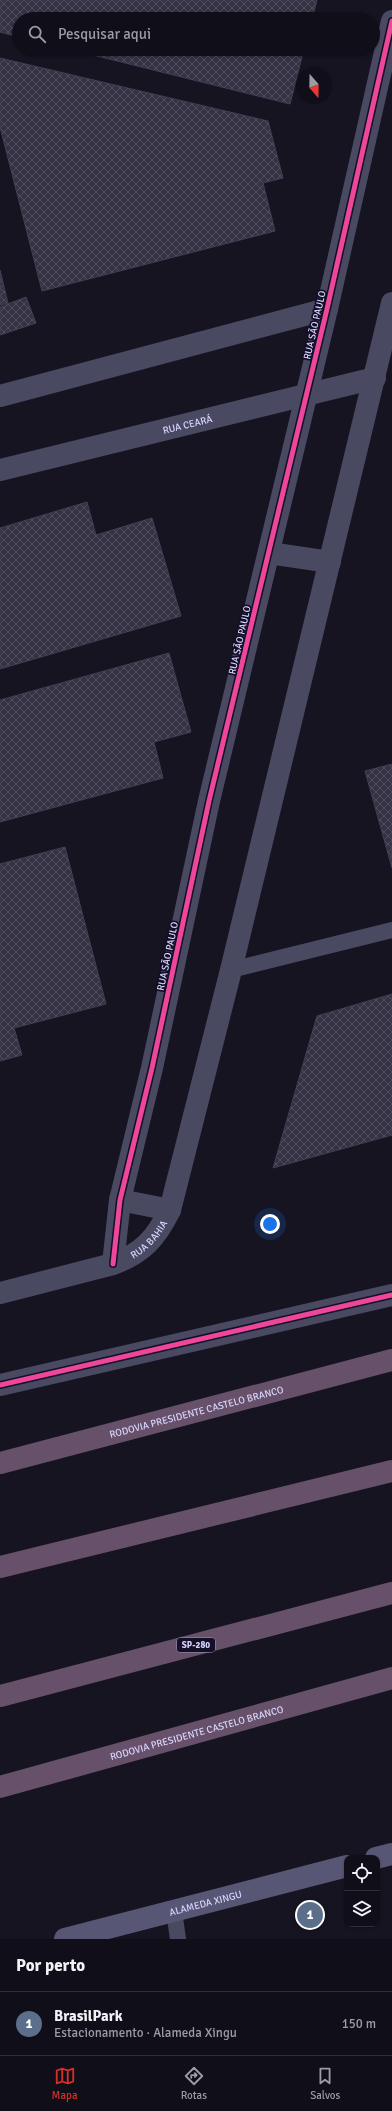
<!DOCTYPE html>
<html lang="pt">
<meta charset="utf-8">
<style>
body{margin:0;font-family:Signika,sans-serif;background:#191822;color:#f1f3f6}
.controls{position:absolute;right:12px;bottom:12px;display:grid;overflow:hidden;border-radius:8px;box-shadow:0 1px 3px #0004}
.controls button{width:36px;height:36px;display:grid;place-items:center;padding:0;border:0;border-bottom:1px solid #302f38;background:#100f19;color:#f1f3f6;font:20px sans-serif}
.compass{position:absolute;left:296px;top:68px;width:36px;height:36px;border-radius:50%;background:#100f19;box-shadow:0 1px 3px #0004;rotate:160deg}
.you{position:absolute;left:270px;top:1224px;width:14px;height:14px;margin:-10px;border:3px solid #fff;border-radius:50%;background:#1a73e8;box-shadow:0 0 0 6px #1a73e833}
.badge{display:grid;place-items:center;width:26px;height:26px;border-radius:50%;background:#d93025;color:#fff;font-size:13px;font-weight:700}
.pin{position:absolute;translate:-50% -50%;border:2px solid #fff;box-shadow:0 1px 4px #0006}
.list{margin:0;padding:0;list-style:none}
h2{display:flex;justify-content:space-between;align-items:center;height:52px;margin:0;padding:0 16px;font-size:17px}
h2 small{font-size:13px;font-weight:400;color:#9c9ca2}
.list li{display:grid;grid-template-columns:26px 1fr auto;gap:12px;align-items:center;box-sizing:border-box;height:64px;padding:0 16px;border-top:1px solid #302f38}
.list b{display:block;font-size:15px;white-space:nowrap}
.list p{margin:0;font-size:13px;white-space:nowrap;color:#9c9ca2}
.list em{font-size:13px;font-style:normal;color:#9c9ca2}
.icon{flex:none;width:22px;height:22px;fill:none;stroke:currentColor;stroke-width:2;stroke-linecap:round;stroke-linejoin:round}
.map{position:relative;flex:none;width:392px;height:1939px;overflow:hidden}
.search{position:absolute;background:#100f19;box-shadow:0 1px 3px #0004;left:12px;right:12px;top:12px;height:44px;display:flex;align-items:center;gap:10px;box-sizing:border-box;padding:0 14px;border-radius:22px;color:#9c9ca2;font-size:15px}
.sheet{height:116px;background:#100f19}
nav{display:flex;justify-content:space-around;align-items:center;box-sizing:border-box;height:56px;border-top:1px solid #302f38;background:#100f19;font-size:11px;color:#9c9ca2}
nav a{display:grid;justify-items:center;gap:2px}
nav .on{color:#d93025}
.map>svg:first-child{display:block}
.building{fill:url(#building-cross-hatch);stroke:#433f54}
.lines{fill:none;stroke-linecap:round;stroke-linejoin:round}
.service{stroke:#4a4962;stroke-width:16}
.tertiary{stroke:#4a4962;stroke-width:22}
.secondary{stroke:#575674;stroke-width:22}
.motorway{stroke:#67516a;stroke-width:22}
.cycleway-casing{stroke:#130f26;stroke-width:8}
.cycleway{stroke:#ed469a;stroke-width:5}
.labels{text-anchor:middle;stroke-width:3.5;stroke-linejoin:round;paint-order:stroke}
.shield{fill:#130f26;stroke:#9e99be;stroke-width:1}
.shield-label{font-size:9px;font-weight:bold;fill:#d9d4ff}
.street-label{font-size:10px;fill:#d9d4ff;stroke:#130f26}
</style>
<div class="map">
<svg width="392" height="1939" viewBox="0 0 392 1939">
<defs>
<pattern id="building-cross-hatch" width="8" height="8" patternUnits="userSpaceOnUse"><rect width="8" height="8" fill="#343243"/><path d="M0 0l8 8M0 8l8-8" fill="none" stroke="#514f5f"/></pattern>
</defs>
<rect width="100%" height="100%" fill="#161421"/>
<g class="building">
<polygon points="0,0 317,0 312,19 19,19 19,37 0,32"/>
<polygon points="69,49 304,49 290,104"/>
<polygon points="0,58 268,121 283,178 263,183 275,231 42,291 0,127"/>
<polygon points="0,270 8,303 0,305"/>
<polygon points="26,297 36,323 0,335 0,307"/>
<polygon points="87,502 96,535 152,518 181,616 0,669 0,528"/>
<polygon points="169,653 191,732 154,742 163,778 0,822 0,700"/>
<polygon points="392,764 392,868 365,771"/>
<polygon points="65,847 106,1004 14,1028 22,1055 0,1061 0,864"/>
<polygon points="392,994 392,1135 273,1168 317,1016"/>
</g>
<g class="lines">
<g class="service">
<polyline points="231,970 392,930"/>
<polyline points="174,1911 178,1939"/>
</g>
<g class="tertiary">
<polyline points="0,396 327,309"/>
<path id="s1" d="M0 470 375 378"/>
<polyline points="269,553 330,562"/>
<polyline points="120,1200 170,1210"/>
<polyline points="113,1264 120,1200 152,1068 209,801 327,309 392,21"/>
<path id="s2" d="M0 1293 113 1264C143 1253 156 1238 170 1210L231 970 392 303"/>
<polyline points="0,1385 392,1295"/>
</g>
<g class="secondary">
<polyline points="376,1858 392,1854"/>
<path id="s3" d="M65 1939 347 1866"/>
</g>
<g class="motorway">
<path id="s4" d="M0 1463 392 1360"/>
<polyline points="0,1567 392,1471"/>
<polyline points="0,1696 392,1593"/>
<path id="s5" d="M0 1787 392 1678"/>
</g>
<g class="cycleway-casing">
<g id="cycleway">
<polyline points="113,1264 120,1200 152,1068 209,801 327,309 392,21"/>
<polyline points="0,1385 392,1295"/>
</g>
</g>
<use href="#cycleway" class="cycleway"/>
</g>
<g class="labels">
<rect class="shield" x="177" y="1638" width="38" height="14" rx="3"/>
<g class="shield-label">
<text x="196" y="1648">SP-280</text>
</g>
<g class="street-label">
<text transform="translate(314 325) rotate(-77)" y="4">RUA SÃO PAULO</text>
<text dy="4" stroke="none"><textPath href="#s1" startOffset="193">RUA CEARÁ</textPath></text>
<text transform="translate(239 640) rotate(-77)" y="4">RUA SÃO PAULO</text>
<text transform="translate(167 956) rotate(-78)" y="4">RUA SÃO PAULO</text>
<text dy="4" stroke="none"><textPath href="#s2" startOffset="161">RUA BAHIA</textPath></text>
<text dy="4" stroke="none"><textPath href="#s4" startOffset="203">RODOVIA PRESIDENTE CASTELO BRANCO</textPath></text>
<text dy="4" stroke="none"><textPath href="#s5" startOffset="204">RODOVIA PRESIDENTE CASTELO BRANCO</textPath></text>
<text dy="4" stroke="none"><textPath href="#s3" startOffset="145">ALAMEDA XINGU</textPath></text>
</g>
</g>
</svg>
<div class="controls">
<button><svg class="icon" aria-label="locate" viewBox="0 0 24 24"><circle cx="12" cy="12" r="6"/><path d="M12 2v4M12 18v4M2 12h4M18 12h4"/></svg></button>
<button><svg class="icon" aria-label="layers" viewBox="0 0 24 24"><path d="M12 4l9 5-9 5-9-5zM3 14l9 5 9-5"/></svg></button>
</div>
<svg class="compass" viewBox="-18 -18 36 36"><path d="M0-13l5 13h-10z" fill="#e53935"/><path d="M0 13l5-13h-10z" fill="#9c9ca2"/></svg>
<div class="you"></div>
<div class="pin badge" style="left:310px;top:1915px;background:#5c6f8a">1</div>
<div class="search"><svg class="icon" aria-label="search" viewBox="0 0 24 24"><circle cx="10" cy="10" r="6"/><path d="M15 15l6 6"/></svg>Pesquisar aqui</div>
</div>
<section class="sheet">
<h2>Por perto<small></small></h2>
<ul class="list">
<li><span class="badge" style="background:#5c6f8a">1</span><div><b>BrasilPark</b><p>Estacionamento · Alameda Xingu</p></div><em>150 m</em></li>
</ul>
</section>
<nav>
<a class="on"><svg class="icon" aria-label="map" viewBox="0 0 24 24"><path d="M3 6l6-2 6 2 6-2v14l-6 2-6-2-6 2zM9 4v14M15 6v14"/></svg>Mapa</a>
<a><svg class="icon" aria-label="directions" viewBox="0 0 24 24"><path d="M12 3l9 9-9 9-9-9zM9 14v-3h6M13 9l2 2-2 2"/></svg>Rotas</a>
<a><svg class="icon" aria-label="saved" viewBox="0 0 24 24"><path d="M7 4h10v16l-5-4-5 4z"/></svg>Salvos</a>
</nav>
